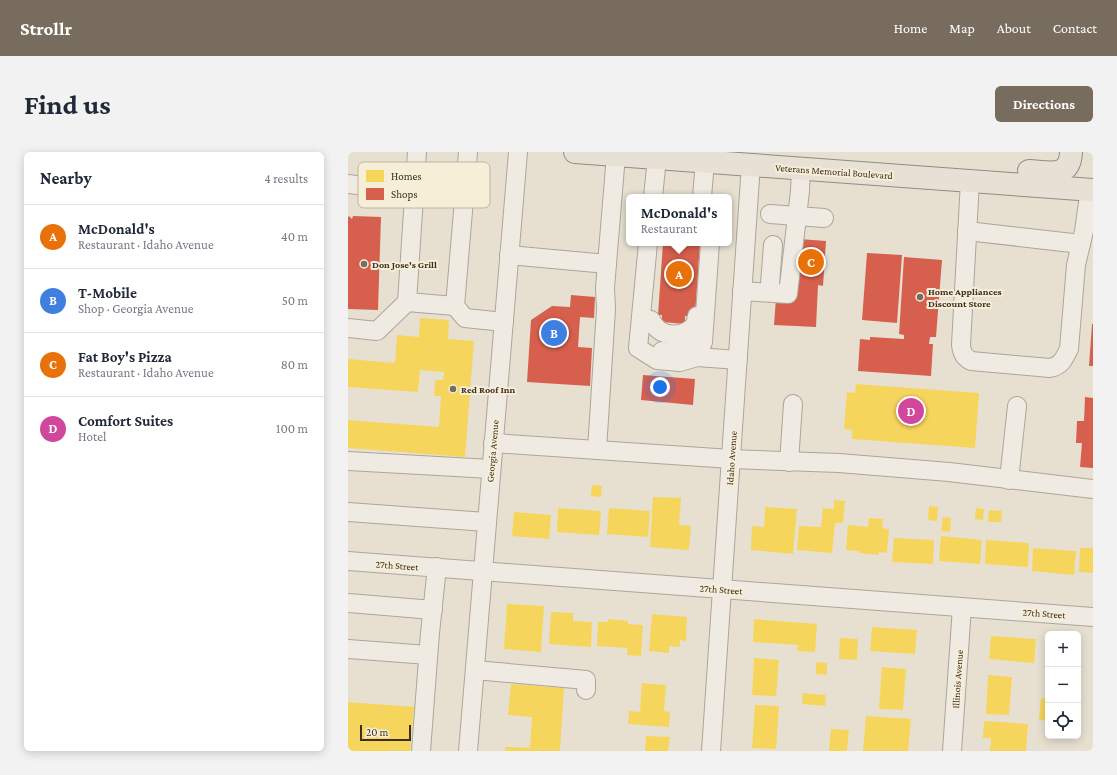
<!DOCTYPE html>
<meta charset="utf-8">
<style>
body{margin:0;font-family:"Crimson Pro",serif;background:#f2f2f3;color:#1f2937}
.controls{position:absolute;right:12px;bottom:12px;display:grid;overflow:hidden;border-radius:6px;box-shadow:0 2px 10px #0003}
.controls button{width:36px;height:36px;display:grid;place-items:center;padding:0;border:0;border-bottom:1px solid #e0e1e3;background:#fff;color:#1f2937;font:20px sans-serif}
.scale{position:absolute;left:12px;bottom:10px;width:51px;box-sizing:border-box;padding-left:4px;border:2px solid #3d2e20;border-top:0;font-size:11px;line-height:14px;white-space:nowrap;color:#3d2e20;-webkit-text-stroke:3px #f7eed8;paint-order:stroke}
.you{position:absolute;left:312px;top:235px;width:14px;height:14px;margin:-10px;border:3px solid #fff;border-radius:50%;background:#1a73e8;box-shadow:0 0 0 6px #1a73e833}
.badge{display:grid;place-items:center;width:26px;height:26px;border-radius:50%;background:#786c5e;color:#fff;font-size:13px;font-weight:700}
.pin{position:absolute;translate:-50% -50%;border:2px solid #fff;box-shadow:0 1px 4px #0006}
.popup{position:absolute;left:278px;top:42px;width:106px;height:52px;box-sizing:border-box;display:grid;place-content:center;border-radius:6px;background:#fff;filter:drop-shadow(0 1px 3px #0005);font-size:13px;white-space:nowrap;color:#747a83}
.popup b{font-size:15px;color:#1f2937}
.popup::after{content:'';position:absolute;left:50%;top:100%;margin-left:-8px;border:8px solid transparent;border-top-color:#fff}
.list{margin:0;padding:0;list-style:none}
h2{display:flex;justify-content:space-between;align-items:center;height:52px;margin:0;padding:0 16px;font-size:17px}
h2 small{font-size:13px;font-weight:400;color:#747a83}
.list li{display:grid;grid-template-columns:26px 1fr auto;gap:12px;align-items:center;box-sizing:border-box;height:64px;padding:0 16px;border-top:1px solid #e0e1e3}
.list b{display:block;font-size:15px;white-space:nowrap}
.list p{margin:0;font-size:13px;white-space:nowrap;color:#747a83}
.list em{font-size:13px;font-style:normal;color:#747a83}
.icon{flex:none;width:22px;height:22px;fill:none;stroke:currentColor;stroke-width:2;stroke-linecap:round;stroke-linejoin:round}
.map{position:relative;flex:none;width:745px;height:599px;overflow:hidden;border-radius:6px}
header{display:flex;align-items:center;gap:24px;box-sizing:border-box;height:56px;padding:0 20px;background:#786c5e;color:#fff}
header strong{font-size:19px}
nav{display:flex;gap:22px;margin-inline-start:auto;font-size:14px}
.intro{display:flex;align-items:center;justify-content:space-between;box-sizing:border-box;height:96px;padding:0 24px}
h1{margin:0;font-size:28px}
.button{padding:10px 18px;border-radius:6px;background:#786c5e;color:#fff;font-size:14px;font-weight:700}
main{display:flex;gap:24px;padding:0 24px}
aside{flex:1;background:#fff;border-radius:6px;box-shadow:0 2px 10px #0003}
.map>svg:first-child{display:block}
.homes{fill:#f6d55c}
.shops{fill:#d6604d}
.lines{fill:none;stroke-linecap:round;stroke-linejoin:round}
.minor-casing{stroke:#ada599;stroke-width:20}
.major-casing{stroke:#928b80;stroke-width:24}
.minor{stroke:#efebe3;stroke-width:18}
.major{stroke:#e6e1d4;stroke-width:22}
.poi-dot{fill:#786c5e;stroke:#f7eed8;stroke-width:1.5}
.labels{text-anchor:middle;stroke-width:4;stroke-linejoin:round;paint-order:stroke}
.street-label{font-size:10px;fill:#3d2e20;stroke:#f7eed8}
.poi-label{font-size:10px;font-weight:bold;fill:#3d2e20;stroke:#f7eed8;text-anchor:start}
.key{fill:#f7eed8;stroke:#bfb4a1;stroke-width:1}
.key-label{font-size:11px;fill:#3d2e20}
</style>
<header>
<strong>Strollr</strong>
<nav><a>Home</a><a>Map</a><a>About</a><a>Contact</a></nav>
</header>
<div class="intro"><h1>Find us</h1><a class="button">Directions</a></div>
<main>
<aside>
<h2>Nearby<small>4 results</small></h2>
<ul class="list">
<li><span class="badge" style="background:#e8710a">A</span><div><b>McDonald's</b><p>Restaurant · Idaho Avenue</p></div><em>40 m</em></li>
<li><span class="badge" style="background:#3f7fe0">B</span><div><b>T-Mobile</b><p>Shop · Georgia Avenue</p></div><em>50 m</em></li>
<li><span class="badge" style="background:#e8710a">C</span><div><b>Fat Boy's Pizza</b><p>Restaurant · Idaho Avenue</p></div><em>80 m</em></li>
<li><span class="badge" style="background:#d1479c">D</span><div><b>Comfort Suites</b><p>Hotel</p></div><em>100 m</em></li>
</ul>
</aside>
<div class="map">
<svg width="745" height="599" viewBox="0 0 745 599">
<rect width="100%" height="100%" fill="#e7e0d1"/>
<g class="homes">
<polygon points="72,166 101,168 100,187 126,189 117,305 0,296 0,268 91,275 93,244 86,244 87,228 95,228 96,220 72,218 70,240 0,235 0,207 47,211 49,183 71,185"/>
<polygon points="508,232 631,241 627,296 504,287 504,278 496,277 499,240 507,241"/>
<polygon points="244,333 254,334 253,345 243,344"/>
<polygon points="305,345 333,346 331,373 343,374 341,398 302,395"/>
<polygon points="486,348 497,349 495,371 487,371 484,401 449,398 451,374 473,375 475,356 486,357"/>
<polygon points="581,354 590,355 589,369 580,368"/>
<polygon points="417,355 449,357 445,402 403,398 404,374 416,375"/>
<polygon points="210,356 253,359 251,383 209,380"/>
<polygon points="261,356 302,359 300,385 259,382"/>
<polygon points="628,356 636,357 635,368 627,367"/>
<polygon points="641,358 654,359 653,370 640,370"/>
<polygon points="166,360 203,363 201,387 164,384"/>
<polygon points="595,365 603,366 602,380 593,379"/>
<polygon points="521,366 535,367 534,376 541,377 539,401 531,400 531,403 511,401 511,399 498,398 500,373 520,375"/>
<polygon points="593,384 634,388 632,412 591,409"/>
<polygon points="546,386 586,388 585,412 544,410"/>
<polygon points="638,388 681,391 680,415 637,412"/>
<polygon points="685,396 728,399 726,423 684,419"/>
<polygon points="732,396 745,396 745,421 731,420"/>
<polygon points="159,452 196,454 193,500 156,497"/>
<polygon points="203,460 225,461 225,469 244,470 243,495 201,492"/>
<polygon points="304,462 339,465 338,489 332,488 332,495 321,494 321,501 301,499"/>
<polygon points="260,467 280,469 280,472 295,473 293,504 279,503 279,496 249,494 250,470 260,470"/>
<polygon points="406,467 469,472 467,500 449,499 450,493 405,490"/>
<polygon points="524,475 569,478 567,502 522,499"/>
<polygon points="643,484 688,487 686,511 641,507"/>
<polygon points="492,486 510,487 509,508 491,507"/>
<polygon points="406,506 431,508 428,544 404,543"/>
<polygon points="468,510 479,511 479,523 468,522"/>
<polygon points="534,515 558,517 555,558 531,557"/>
<polygon points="640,523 664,525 661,563 638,562"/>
<polygon points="294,531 318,533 316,559 322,560 321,575 280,572 281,559 292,560"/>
<polygon points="163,532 216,536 212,599 157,599 157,595 182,596 184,565 160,563"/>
<polygon points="455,541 478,543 477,554 454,552"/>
<polygon points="693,546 700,547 700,569 691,568"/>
<polygon points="0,550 66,555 62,599 0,599"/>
<polygon points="407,553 431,554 428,597 404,596"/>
<polygon points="518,564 563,567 560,599 515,599"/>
<polygon points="636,569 680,572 678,599 642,599 643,586 635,586"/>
<polygon points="483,577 501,578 499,599 481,599"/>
<polygon points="298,584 322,585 320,599 297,599"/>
</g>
<g class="shops">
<polygon points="1,64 4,67 5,64 33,65 30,158 0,157 0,65"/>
<polygon points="451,87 478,89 475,134 470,133 468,175 426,173 428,146 447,148"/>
<polygon points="315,91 352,91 347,164 337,164 337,172 314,170 314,163 310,163"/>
<polygon points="519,101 554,103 549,171 514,168"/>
<polygon points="556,105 594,108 588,185 582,185 581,192 585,192 583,224 510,219 512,187 522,188 522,185 556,187 556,183 551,182"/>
<polygon points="223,143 247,145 246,166 232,165 230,195 244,196 242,234 179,230 183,168 204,154 222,155"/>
<polygon points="744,172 745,172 745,214 741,214"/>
<polygon points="295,223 347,227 345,253 293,248"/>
<polygon points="737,245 745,246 745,316 732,315 734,291 728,291 729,269 736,269"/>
</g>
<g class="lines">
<g class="minor-casing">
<g id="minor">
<polyline points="69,0 59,150 107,154 120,0"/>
<path d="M622 29 613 193C614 201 616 205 623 209L702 216C713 214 716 207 721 197L728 113 736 79 742 37"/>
<polyline points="0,32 66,40 116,44"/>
<polyline points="305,45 309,6"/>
<polyline points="354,45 357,9"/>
<polyline points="422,62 476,66"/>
<polyline points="619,79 733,92"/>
<polyline points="300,91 290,196 309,208 332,210 349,205 355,190 362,91"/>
<polyline points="161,103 259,112"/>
<polyline points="422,132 425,93"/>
<polyline points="394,139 440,142 452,39 453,16"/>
<polyline points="107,154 117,166 156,170"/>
<path d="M303 168C312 186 333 187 347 173"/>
<polyline points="0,176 29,179 59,150"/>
<path d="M314 199C339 204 345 186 349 164"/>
<polyline points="349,205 390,208"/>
<polyline points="145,291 383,307 491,311 601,320 745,337"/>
<polyline points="249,298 258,157 257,136 268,3"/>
<polyline points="0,309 143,317"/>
<polyline points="441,310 445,252"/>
<polyline points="661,328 669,254"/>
<polyline points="0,360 138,370"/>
<polyline points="0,409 745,465"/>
<polyline points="0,451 85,458"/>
<polyline points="0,497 80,503"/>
<polyline points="127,518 238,528 238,538"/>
<polyline points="73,599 82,481 89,415"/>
<polyline points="120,599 170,0"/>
<polyline points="363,599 403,12"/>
<polyline points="604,599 614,455"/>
</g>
</g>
<g class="major-casing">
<g id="major">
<polyline points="227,0 745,38"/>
<path d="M681 19C701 20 722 27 723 0"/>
</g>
</g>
<use href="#minor" class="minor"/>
<use href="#major" class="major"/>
</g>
<g class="poi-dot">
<circle cx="16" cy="112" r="4"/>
<circle cx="572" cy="145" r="4"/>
<circle cx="105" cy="237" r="4"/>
</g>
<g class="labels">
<g class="street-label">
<text transform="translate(486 19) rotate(4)" y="4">Veterans Memorial Boulevard</text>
<text transform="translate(144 299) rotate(-85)" y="4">Georgia Avenue</text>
<text transform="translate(383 306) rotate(-86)" y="4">Idaho Avenue</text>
<text transform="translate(49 413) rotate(4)" y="4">27th Street</text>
<text transform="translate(373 437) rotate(4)" y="4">27th Street</text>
<text transform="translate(696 461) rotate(4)" y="4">27th Street</text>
<text transform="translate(609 527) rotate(-86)" y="4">Illinois Avenue</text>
</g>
<g class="poi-label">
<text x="24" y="116">Don Jose's Grill</text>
<text x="580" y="143">Home Appliances<tspan x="580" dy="12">Discount Store</tspan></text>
<text x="113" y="241">Red Roof Inn</text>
</g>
</g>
<rect x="10" y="10" width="132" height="46" rx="6" class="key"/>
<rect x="18" y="18" width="18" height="12" fill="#f6d55c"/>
<rect x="18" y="36" width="18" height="12" fill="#d6604d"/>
<g class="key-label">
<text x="43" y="28">Homes</text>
<text x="43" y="46">Shops</text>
</g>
</svg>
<div class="controls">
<button>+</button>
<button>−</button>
<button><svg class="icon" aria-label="locate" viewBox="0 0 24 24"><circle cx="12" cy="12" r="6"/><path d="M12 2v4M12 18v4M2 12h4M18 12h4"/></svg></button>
</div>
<div class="scale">20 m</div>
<div class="you"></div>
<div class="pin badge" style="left:331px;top:122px;background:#e8710a">A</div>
<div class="popup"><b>McDonald's</b>Restaurant</div>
<div class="pin badge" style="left:206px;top:181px;background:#3f7fe0">B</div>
<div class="pin badge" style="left:463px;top:110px;background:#e8710a">C</div>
<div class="pin badge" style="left:563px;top:259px;background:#d1479c">D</div>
</div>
</main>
